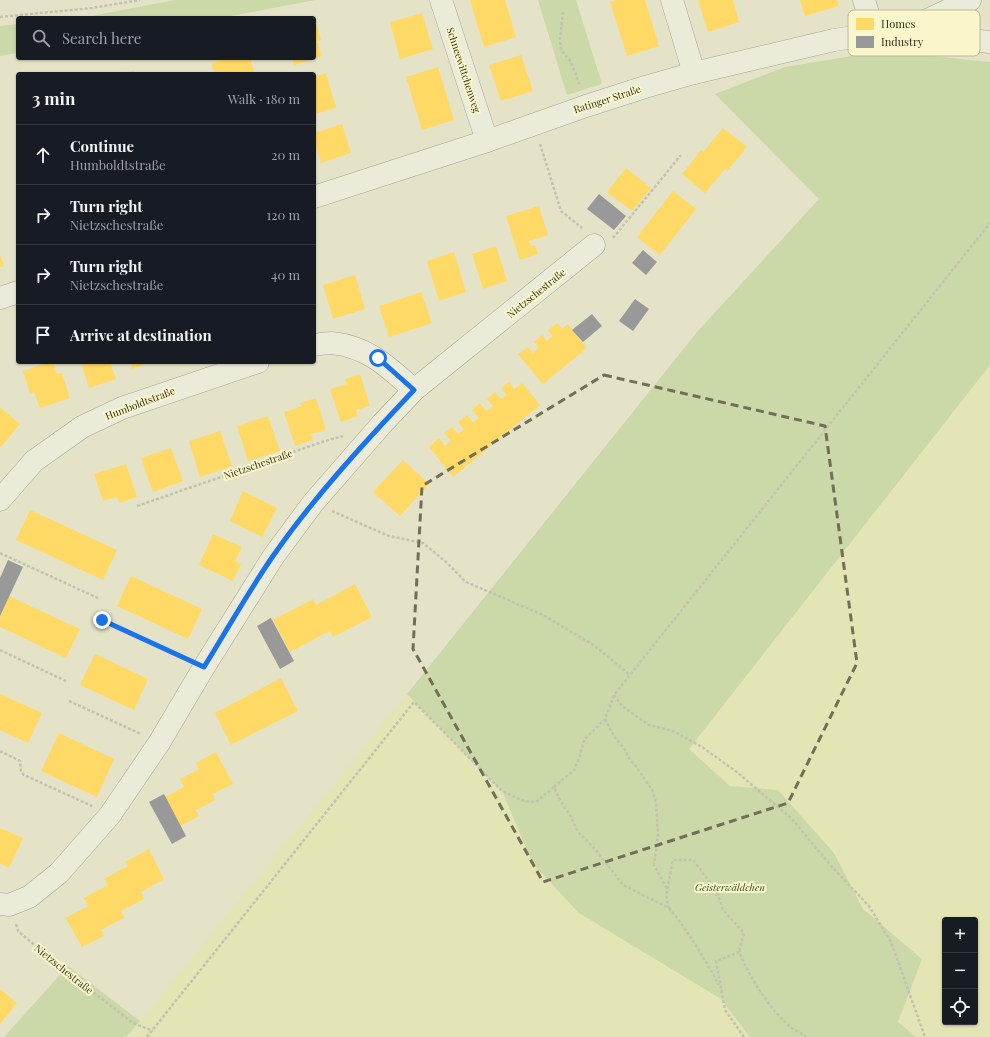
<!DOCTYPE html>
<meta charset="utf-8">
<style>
body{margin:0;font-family:"Playfair Display",serif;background:#20242c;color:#f1f3f6}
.controls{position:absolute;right:12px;bottom:12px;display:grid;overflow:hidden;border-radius:4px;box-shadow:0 1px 3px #0004}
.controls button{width:36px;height:36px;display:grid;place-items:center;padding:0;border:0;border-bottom:1px solid #363941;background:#171b24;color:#f1f3f6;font:20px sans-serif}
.stop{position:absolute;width:12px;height:12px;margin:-9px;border:3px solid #1a73e8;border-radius:50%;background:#fff}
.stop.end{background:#1a73e8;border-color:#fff;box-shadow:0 1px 4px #0008}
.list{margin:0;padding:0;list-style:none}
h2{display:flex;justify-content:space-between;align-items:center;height:52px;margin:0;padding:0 16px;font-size:17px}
h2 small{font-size:13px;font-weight:400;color:#9ea1a6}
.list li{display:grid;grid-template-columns:26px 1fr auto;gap:12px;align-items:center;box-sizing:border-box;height:60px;padding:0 16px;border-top:1px solid #363941}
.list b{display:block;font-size:15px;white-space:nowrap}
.list p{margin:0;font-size:13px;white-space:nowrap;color:#9ea1a6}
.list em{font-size:13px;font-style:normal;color:#9ea1a6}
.icon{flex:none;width:22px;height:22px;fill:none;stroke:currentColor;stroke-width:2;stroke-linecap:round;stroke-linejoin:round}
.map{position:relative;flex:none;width:990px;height:1037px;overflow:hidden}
.search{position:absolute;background:#171b24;box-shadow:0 1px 3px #0004;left:16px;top:16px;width:300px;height:44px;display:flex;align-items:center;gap:10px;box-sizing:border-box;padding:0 14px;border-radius:4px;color:#9ea1a6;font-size:15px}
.panel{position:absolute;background:#171b24;box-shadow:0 1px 3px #0004;left:16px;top:72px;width:300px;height:292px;border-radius:4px}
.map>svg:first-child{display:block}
.farmland{fill:#e3e5b5;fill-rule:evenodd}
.green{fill:#cbd8a8}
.homes{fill:#ffd966}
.industry{fill:#999}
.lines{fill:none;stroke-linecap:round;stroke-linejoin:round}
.minor-casing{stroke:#a8a591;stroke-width:23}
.path{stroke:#c3c1b1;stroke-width:2.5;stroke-dasharray:3 2;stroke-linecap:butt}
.minor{stroke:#ebebda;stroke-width:22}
.route{stroke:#1a73e8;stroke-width:5}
.marked{fill:none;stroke:#736e57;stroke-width:3;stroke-dasharray:8 5;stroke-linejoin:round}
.labels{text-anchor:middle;stroke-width:4;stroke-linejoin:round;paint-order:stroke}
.street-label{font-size:10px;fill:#362f1a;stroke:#f8f6ca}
.park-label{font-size:10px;font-style:italic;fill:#3a541f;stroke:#f8f6ca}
.key{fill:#f8f6ca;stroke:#beba95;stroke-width:1}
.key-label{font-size:11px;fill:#362f1a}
</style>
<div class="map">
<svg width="990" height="1037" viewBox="0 0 990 1037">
<rect width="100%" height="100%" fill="#e4e3c7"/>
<g class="farmland">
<path d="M990 365V1037H916L898 1022 922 959 863 909 834 853 778 790 730 786 689 749ZM945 920H975V1022H945Z"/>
<polygon points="407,694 502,791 533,864 579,913 721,999 750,1037 126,1037 140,1021"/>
</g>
<g class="green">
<polygon points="175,0 315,0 221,18 73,18 91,16"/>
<polygon points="538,0 576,0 602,84 567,95"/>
<polygon points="18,24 18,53 0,56 0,26"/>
<polygon points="883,51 990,62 990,365 689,749 730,786 778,790 834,853 863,909 922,959 898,1022 916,1037 750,1037 721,999 579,913 533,864 502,791 407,694 697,332 819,199 715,94 785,67"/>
<polygon points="68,966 140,1021 126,1037 4,1037"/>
</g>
<g class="homes">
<polygon points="470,0 505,0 516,37 484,47"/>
<polygon points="616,0 645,0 659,46 627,56 610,2"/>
<polygon points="698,0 733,0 739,22 708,32"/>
<polygon points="800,0 837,0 839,6 805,16"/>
<polygon points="422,13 433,49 400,59 390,22"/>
<polygon points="317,25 321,40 317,41 322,56 294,65 292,58 314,58 314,26"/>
<polygon points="521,55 533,91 501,101 489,65"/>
<polygon points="228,58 250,58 255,74 215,74 211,63"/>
<polygon points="438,67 454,120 422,130 406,77"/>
<polygon points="134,70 136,74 121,74"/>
<polygon points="326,73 336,108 314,114 314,77"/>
<polygon points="342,124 351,153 321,163 314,141 314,133"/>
<polygon points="723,128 747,147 727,171 725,169 705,193 682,174 701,150 703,152"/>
<polygon points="626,168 651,188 632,211 607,192"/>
<polygon points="673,191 696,209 660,255 637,237"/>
<polygon points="539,206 548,235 529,241 531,246 535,245 538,254 520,260 506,216"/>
<polygon points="496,246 507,281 483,289 472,254"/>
<polygon points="454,252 466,292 439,301 427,261"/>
<polygon points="0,255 4,266 0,267"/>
<polygon points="355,275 365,309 333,319 323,285"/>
<polygon points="421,292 432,323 389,337 379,306"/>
<polygon points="557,323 562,329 568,324 587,348 543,384 518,354 528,347 533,353 539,348 534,342 542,335 547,341 553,336 548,330"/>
<polygon points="49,362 53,362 57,374 62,373 70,398 40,408 34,392 30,394 23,371"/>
<polygon points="81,362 110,362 116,379 89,388"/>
<polygon points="130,362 151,362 132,369"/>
<polygon points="360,374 370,406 356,410 358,416 341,422 330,389 347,384 345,379"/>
<polygon points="509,382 514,389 522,383 540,405 453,477 429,447 439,438 445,446 451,441 444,433 452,427 458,434 464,429 458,422 467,415 473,422 479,418 472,410 480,403 486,411 493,406 487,399 495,392 501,399 507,395 501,388"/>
<polygon points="316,398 326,430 311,434 313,440 295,446 284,412 302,406 300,403"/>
<polygon points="0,407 20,424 1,447 0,446"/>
<polygon points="268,416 280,451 248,461 237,426"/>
<polygon points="220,431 232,466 200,477 189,441"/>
<polygon points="171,448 183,481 153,492 141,458"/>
<polygon points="403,460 429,484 400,516 373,492"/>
<polygon points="126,464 137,497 119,503 117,497 103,501 94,474"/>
<polygon points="243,491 277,508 262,537 230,521"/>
<polygon points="30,510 117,550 103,580 16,540"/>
<polygon points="213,534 242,547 235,561 241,564 233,581 199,565"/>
<polygon points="131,576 202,609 188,639 117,606"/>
<polygon points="355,584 372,617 333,637 330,631 290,652 273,620 313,599 316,605"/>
<polygon points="9,596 80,629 66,658 0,627 0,616"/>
<polygon points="95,654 148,679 134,710 80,685"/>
<polygon points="281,678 298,711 231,745 215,713"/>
<polygon points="0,694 42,713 28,743 0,730"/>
<polygon points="59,733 114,759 97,797 41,771"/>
<polygon points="216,752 233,784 213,794 215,800 196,810 199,816 180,826 165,797 184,787 180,779 199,769 196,763"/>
<polygon points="0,828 23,838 9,868 0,863"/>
<polygon points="149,849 164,879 141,892 144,899 121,911 124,918 101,930 104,936 82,947 66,918 88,906 84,898 108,885 104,879 128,866 125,862"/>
<polygon points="0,989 17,1003 0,1024"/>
</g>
<g class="industry">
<polygon points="599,194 626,216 614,230 587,209"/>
<polygon points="643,250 657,262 646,275 632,263"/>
<polygon points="635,299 649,309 633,331 619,321"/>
<polygon points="592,314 602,326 583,342 572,330"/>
<polygon points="8,560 23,567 0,616 0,578"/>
<polygon points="271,618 294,661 280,669 257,626"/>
<polygon points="164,794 186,836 172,844 149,802"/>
</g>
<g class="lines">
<g class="minor-casing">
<g id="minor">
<polyline points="441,0 487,141"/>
<polyline points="672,0 694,73"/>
<polyline points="864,0 874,34"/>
<polyline points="908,33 921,23 970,0"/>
<polyline points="314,197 487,141 586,106 645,87 694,73 834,40 874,34 908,33 990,42"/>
<polyline points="0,298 18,292"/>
<path d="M314 345C320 344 327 343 332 343 369 347 388 367 414 390"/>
<polyline points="0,500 34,461 82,427 122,408 258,362"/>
<polyline points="0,904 9,905 29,897 59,873 110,815 159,743 204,667 273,557 313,503 381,425 414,390 594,245"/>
</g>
</g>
<g class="path">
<polyline points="563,12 560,38 561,50 571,62 580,86"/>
<polyline points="0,17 92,8 140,0"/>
<polyline points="540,144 561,211 582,228"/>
<polyline points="613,238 681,155"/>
<polyline points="137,506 325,441 343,436"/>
<polyline points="332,511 389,536 423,543 446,562 466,582 543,615 595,646 630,675"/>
<polyline points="0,553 100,599"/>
<polyline points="102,619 185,658"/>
<polyline points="0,650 66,681"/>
<polyline points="614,695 622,706 649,725 673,731 702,747 738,773 792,819 831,866 869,906 891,942 925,1037"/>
<polyline points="69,701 141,734"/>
<polyline points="605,719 614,736 626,751 628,757 635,765 652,790 656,802 658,836 654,865 667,889"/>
<polyline points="0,751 20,761 21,772 24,775 92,806"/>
<polyline points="554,787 574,770 580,756 584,740 605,719 614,695 990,223"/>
<path d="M669 908C689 932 704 958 719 985"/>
<polyline points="16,924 18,931 57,964 133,1023 153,1031"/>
<polyline points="147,1037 414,702 502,791 524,801 536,802 554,787 559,798 571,817 578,832 595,849 623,885 669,908 666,896 673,860 693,860 717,892 723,910 744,933 739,952"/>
<path d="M744 1037 725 1010 716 961 739 952C751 979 766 1004 788 1025 793 1030 801 1032 806 1037"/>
</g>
<use href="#minor" class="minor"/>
</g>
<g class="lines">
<path class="route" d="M102 620 204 667C227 630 248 592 273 556 314 497 364 443 414 390L378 358"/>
</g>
<path class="marked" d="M604 375 825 426 857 663 788 803 543 882 413 649 422 486Z"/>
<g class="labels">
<g class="street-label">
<text transform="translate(464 70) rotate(72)" y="4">Schneewittchenweg</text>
<text transform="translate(607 99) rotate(-18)" y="4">Ratinger Straße</text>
<text transform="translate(536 293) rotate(-39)" y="4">Nietzschestraße</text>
<text transform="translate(140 403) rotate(-21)" y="4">Humboldtstraße</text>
<text transform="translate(258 464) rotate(-19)" y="4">Nietzschestraße</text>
<text transform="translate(64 969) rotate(39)" y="4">Nietzschestraße</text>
</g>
<g class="park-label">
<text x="730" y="891">Geisterwäldchen</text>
</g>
</g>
<rect x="848" y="10" width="132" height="46" rx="6" class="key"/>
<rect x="856" y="18" width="18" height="12" fill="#ffd966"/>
<rect x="856" y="36" width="18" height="12" fill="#999"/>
<g class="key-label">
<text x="881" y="28">Homes</text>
<text x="881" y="46">Industry</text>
</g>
</svg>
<div class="controls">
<button>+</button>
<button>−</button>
<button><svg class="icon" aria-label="locate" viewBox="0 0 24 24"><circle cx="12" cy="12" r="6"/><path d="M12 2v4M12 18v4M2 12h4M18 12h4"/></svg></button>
</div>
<div class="stop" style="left:378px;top:358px"></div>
<div class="stop end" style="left:102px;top:620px"></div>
<div class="search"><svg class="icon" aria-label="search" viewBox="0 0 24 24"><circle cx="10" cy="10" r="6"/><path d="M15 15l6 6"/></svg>Search here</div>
<section class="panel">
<h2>3 min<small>Walk · 180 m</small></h2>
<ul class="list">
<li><svg class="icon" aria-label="ahead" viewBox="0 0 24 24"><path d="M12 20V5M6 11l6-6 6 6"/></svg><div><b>Continue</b><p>Humboldtstraße</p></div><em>20 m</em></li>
<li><svg class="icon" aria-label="right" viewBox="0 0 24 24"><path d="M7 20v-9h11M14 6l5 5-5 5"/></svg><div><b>Turn right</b><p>Nietzschestraße</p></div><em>120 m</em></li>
<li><svg class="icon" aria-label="right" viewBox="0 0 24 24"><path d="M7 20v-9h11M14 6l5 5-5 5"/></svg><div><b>Turn right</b><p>Nietzschestraße</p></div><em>40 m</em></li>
<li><svg class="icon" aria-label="arrive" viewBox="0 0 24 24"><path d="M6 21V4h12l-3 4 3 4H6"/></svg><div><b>Arrive at destination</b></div></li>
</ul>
</section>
</div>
